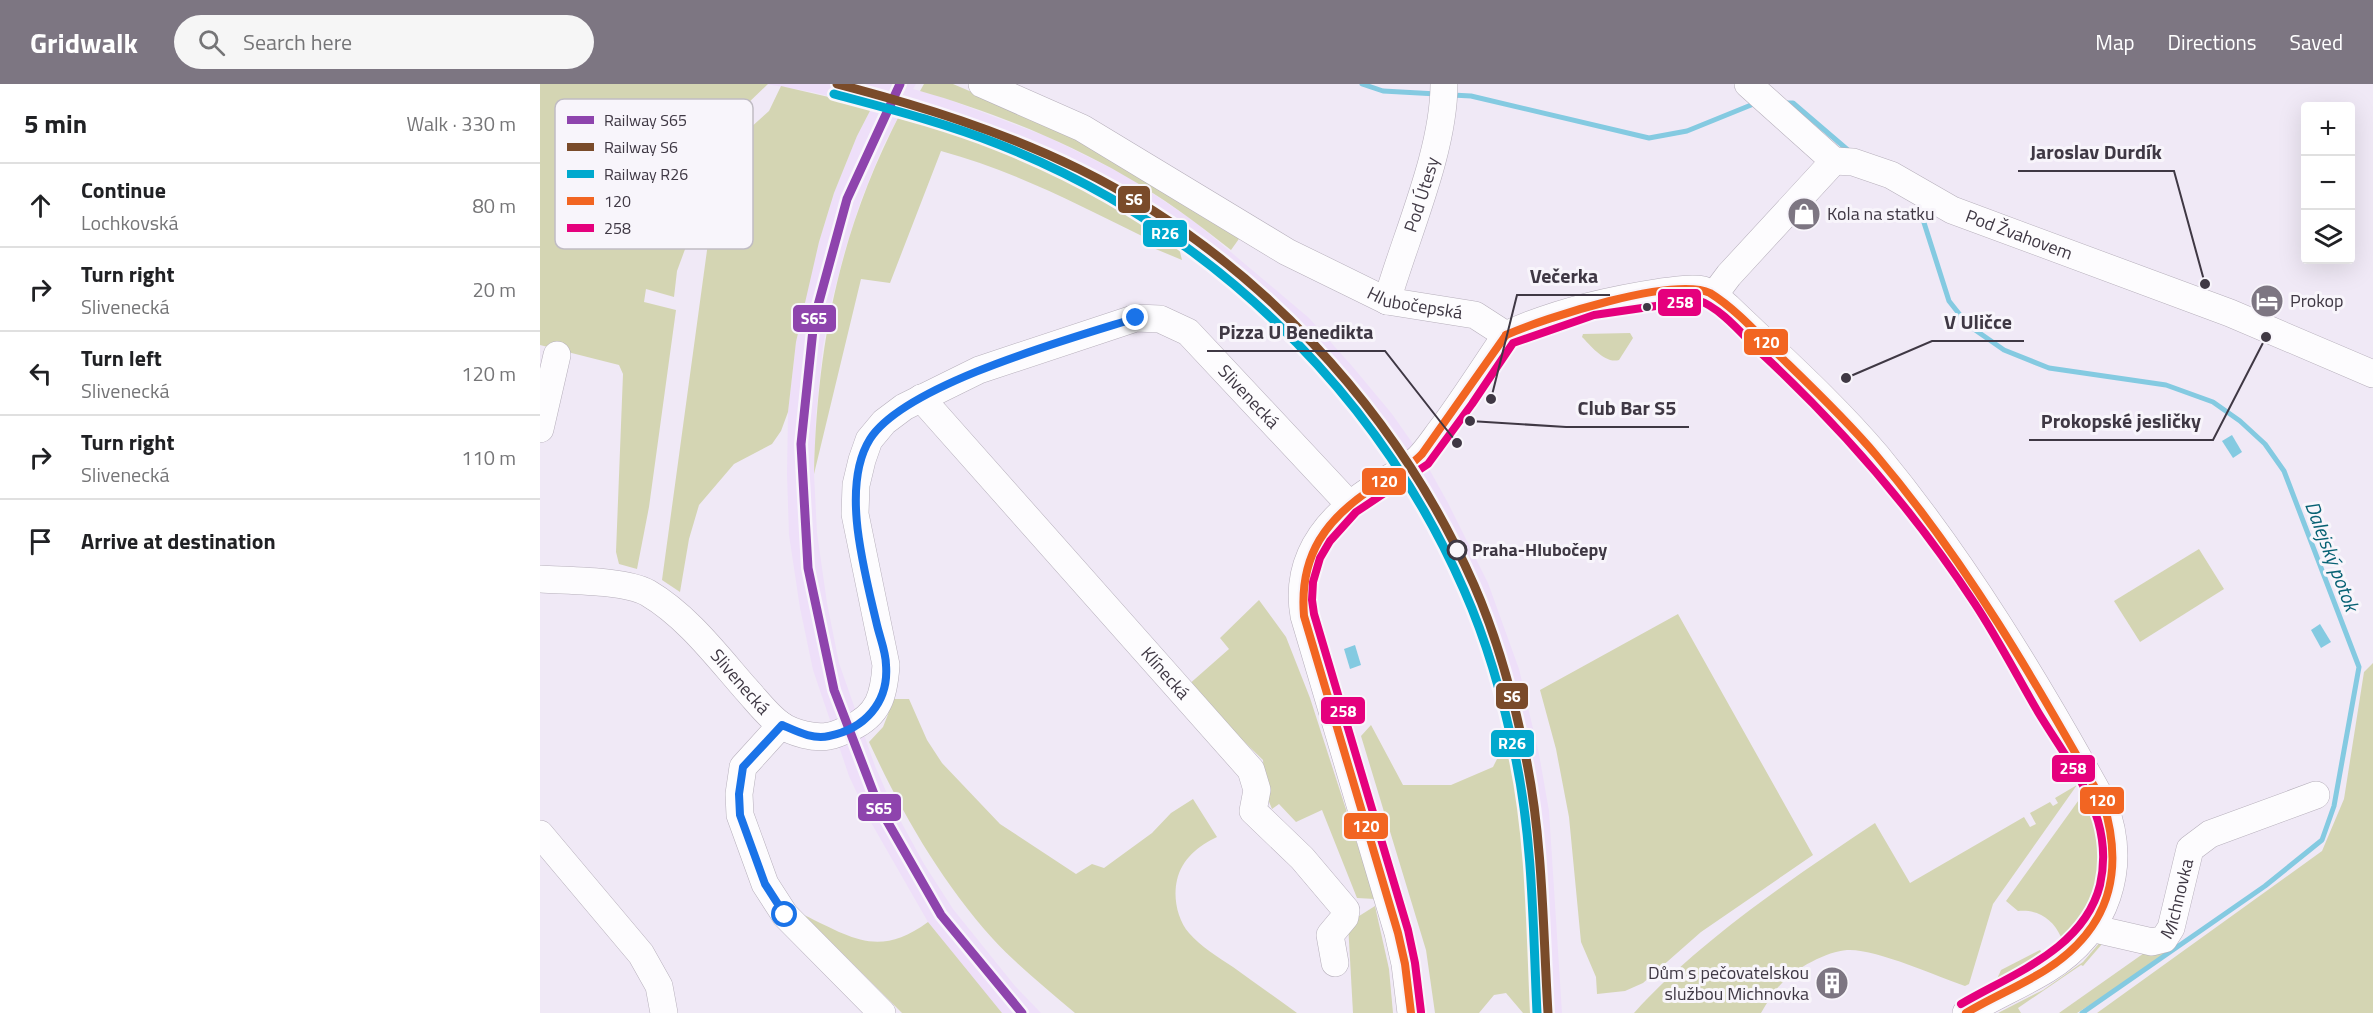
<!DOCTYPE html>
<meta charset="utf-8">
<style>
body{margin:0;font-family:"Titillium Web",sans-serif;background:#f6f6f6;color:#202124}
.controls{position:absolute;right:18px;top:18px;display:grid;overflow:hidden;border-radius:6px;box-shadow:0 6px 24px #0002}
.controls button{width:54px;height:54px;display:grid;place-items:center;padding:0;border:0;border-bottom:2px solid #e0e0e0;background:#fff;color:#202124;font:30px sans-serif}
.stop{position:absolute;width:18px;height:18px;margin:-14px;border:4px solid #1a73e8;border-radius:50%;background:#fff}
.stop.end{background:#1a73e8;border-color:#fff;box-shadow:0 2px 6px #0008}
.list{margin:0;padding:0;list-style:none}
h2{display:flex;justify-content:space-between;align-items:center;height:78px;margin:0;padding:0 24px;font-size:26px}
h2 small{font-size:20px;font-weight:400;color:#757577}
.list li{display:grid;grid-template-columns:39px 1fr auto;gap:18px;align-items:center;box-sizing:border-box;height:84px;padding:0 24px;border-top:2px solid #e0e0e0}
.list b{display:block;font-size:22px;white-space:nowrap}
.list p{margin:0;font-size:20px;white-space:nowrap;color:#757577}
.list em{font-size:20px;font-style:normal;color:#757577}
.icon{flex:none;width:33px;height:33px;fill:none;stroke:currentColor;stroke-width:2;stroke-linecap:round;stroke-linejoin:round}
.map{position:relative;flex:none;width:1833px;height:929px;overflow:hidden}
header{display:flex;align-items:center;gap:36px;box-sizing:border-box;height:84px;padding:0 30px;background:#7d7682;color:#fff}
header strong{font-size:28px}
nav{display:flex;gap:33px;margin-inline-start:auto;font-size:21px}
.search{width:420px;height:54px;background:#f6f6f6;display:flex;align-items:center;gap:15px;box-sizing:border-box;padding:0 21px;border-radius:33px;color:#757577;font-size:22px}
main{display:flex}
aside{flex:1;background:#fff}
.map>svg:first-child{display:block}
.built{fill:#eedff9}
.green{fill:#d4d5b3}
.water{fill:#84cae1}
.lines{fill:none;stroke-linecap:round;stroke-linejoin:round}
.stream{stroke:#84cae1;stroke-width:5}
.minor-casing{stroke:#b6afbb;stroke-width:28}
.minor{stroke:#fdfcfe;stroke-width:27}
.bus-1-casing{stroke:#f8f5fb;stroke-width:12}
.bus-2-casing{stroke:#f8f5fb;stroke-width:12}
.bus-1{stroke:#f26522;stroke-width:8}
.bus-2{stroke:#e5007d;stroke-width:8}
.rail-1-casing{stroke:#f8f5fb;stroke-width:14}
.rail-2-casing{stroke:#f8f5fb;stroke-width:14}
.rail-3-casing{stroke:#f8f5fb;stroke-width:14}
.rail-1{stroke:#8e44ad;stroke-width:9}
.rail-2{stroke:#7a4b2a;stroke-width:9}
.rail-3{stroke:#00a9ce;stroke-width:9}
.route{stroke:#1a73e8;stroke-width:8}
.bus-dot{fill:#3f3844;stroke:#f8f5fb;stroke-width:2}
.stop-dot{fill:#f8f5fb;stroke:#3f3844;stroke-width:3}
.labels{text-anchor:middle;stroke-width:6;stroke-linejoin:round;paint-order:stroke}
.street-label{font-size:18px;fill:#3f3844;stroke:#f8f5fb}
.poi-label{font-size:18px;fill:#3f3844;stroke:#f8f5fb;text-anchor:start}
.stop-label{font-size:18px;font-weight:bold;fill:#3f3844;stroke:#f8f5fb;text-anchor:start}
.water-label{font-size:20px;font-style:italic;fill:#076173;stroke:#f8f5fb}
.key{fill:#f8f5fb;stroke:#c0bcc4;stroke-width:1.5}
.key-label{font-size:16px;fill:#3f3844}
.leader{fill:none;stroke:#3f3844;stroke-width:2}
.callout-dot{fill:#3f3844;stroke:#f8f5fb;stroke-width:2}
.callout-label{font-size:20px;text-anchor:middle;font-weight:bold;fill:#3f3844;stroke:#f8f5fb;stroke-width:6;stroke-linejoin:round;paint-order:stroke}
.line-badge{stroke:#f8f5fb;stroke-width:2}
.badge-label{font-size:16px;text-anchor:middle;font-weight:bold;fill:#fff}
</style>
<header>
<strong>Gridwalk</strong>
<div class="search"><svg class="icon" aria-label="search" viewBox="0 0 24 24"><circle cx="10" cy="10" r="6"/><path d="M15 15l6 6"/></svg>Search here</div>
<nav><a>Map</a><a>Directions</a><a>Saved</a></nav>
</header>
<main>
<aside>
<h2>5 min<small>Walk · 330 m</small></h2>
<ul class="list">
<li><svg class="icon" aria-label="ahead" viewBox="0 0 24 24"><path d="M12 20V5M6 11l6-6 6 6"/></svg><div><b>Continue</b><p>Lochkovská</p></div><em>80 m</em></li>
<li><svg class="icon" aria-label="right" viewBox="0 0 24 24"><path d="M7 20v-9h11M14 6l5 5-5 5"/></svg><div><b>Turn right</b><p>Slivenecká</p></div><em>20 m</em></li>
<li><svg class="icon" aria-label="left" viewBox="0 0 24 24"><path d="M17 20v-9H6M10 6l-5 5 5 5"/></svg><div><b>Turn left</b><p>Slivenecká</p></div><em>120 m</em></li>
<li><svg class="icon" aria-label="right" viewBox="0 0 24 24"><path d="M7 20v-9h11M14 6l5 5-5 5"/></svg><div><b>Turn right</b><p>Slivenecká</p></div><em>110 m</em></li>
<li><svg class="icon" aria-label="arrive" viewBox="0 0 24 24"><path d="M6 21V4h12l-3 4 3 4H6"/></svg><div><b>Arrive at destination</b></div></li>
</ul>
</aside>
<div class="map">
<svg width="1833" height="929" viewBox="0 0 1833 929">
<rect width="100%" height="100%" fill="#f0e9f6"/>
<polygon class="built" points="226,0 376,0 373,5 402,13 508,53 585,91 654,137 769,234 812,282 852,330 883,374 908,419 948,499 979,585 999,670 1009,727 1022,929 994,929 982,730 972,676 952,593 922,510 905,472 859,389 830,347 750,253 696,205 638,160 571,115 497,78 393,39 360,30 342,64 320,119 305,166 292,216 283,262 276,330 274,390 277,449 287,519 299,579 335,682 353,723 384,780 413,825 475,902 501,929 462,929 454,921 388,838 329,735 309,692 273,586 260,524 249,451 247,390 248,328 256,258 265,210 279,158 294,109 317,52 332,23 272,8"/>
<g class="green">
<polygon points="0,0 228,0 204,23 180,26 158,130 137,187 134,213 106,205 104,218 136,226 109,423 97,485 79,480 76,468 83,290 79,281 0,261"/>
<path d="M384 0H413L535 52 701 152 691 166C657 139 622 113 585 92 525 57 447 26 380 7Z"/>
<polygon points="241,2 332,23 317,52 294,109 279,158 256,258 248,328 241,347 232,360 194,380 159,421 149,455 140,508 122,496 168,159 185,114 199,54 229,27"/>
<path d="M360 30C432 50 503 79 569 114 593 127 615 145 638 160L642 176 606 161 604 153C539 121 472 86 401 67L350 199 321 195 274 390C277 260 300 146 360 30Z"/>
<path d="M1090 249 1093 254 1079 276C1065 280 1051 262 1042 253L1043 250Z"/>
<polygon points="1659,465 1684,505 1600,558 1574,517"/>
<polygon points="719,516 746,553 770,614 835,815 817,814 782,726 756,738 739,720 732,725 725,708 723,676 647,602 689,565 680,554"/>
<polygon points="1138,530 1273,771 1161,848 1103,899 1085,907 1057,910 1056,893 1041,858 1029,733 1016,665 1000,606"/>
<polygon points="1833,579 1833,929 1557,929 1782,767 1804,715 1824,588"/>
<path d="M354 615H369L387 656 402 679 460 740 536 790 552 780 564 784 612 749 631 729 653 715 677 753C658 762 642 775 637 796 633 813 637 835 649 849 661 863 678 873 693 883 714 898 736 914 757 929H535C507 905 478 882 453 855 400 796 362 729 329 658L343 643Z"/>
<polygon points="831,641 863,701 911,701 953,683 967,655 982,730 994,929 983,929 966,909 954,911 939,929 895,929 886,866 821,652"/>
<path d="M1537 701 1453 820 1429 900 1425 902C1397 892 1334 864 1307 866 1288 867 1254 885 1242 899 1234 907 1227 919 1221 929H1094C1159 857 1254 793 1335 739L1370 799 1484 733 1490 743 1496 740 1490 729 1510 718 1513 722 1518 719 1515 714Z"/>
<path d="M1546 706 1559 735 1563 786 1551 824 1528 853H1521C1513 835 1498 825 1478 827L1466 817Z"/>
<polygon points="835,822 849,885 853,929 813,929 808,839"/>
<path d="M264 831C312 854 339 874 388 838L462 929H362Z"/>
<polygon points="1561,857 1562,860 1543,882 1541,881 1478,924 1481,929 1458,929 1503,906 1543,878"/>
<polygon points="1631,857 1635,864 1593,894 1537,929 1519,929 1607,867"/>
<polygon points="1500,866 1505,873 1459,900 1457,895 1461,886"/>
</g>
<g class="water">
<polygon points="1692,351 1702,368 1693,374 1682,357"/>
<polygon points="1780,540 1791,558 1781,564 1771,546"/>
<polygon points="815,561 821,581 810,585 804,565"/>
</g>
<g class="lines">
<g class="stream">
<polyline points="822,0 843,7 897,10"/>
<polyline points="912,11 931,12 1109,54 1147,47 1216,19"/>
<polyline points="1243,19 1253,19 1309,67"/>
<polyline points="1379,123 1409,217 1428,241 1464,266 1509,284 1626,301 1673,318 1700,337 1725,360 1744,387 1819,583 1794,722 1782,756 1725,802 1542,929"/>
</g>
<g class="minor-casing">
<g id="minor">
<path id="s1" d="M442 0 542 44 747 168 847 217 935 231 966 251"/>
<polyline points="1208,0 1294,77"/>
<path id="s2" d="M1294 77 1313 78 1351 91 1412 126 1690 229 1833 290"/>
<polyline points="1174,211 1189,191 1294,77"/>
<path id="s3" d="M847 217C866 151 904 68 904 0"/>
<path d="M966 251C1015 228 1068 216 1121 208 1134 207 1150 203 1163 206 1173 209 1181 217 1189 224 1239 272 1292 319 1337 372 1425 479 1496 597 1563 718 1589 783 1567 848 1507 885 1481 901 1452 913 1426 929"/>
<path id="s4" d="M381 314 711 686 717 706 713 727 762 774 806 826 805 833 790 851 795 879"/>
<polyline points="0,345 17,271"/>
<path id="s5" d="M0 495C28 497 85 496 108 509 147 532 177 572 206 605 217 617 228 632 241 641 253 649 275 655 289 652 296 651 304 647 310 644 339 631 344 611 346 581L315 430 316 401 322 376 329 356 344 338 364 323 439 286 596 234 620 235 648 248 809 420"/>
<polyline points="241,641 203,683 199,710 200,731 225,800 245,831 342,929"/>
<polyline points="0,750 101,870 119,902 124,929"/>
<path id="s6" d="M1551 844 1612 858 1624 855 1631 844 1650 765 1670 750 1776 711"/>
<path d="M871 929 865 880 858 849 764 532C754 475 787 434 833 404 847 394 866 387 879 374 888 365 896 352 904 342 926 312 945 282 966 251"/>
</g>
</g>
<use href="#minor" class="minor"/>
<g class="bus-1-casing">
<g id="bus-1">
<path d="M966 251C1004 234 1134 192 1170 209 1199 227 1223 256 1248 280 1278 309 1309 339 1336 371 1426 477 1496 598 1563 718 1585 788 1570 844 1507 885 1481 902 1452 913 1426 929"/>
<path d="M871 929 865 880 858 849 764 532C759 471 786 434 836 402 852 392 869 384 882 370L966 251"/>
</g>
</g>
<g class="bus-2-casing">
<path id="bus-2" d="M881 928 875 879 868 846 774 530 772 516 773 498 780 474 790 457 816 428 888 380 932 320 973 259 1054 231 1157 216C1179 222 1204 252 1220 268 1302 344 1374 427 1435 520 1458 555 1477 592 1498 628 1519 663 1546 697 1558 737 1564 758 1565 779 1560 801 1544 865 1472 890 1421 920"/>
</g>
<use href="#bus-1" class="bus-1"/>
<use href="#bus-2" class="bus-2"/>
<g class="rail-1-casing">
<polyline id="rail-1" points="360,0 307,115 274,236 261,360 268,484 294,606 339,723 401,831 482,929"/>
</g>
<g class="rail-2-casing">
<path id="rail-2" d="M297 0C381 22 461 47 539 85 713 171 856 324 934 501 959 558 975 619 987 679 1003 761 1003 846 1008 929"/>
</g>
<g class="rail-3-casing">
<path id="rail-3" d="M294 10C350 25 405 39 458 60 664 141 835 303 924 506 948 560 964 618 976 676 993 759 993 845 997 929"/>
</g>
<use href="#rail-1" class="rail-1"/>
<use href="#rail-2" class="rail-2"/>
<use href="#rail-3" class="rail-3"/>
</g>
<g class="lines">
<path class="route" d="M245 831 225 800 200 731 199 710 203 683 242 641C256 647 273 656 289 652 324 645 349 619 346 581 346 568 340 554 337 541 325 489 300 403 330 355 365 300 532 254 596 234"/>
</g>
<defs>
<g id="shop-disc" transform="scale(1.725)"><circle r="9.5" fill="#7d7682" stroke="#f8f5fb"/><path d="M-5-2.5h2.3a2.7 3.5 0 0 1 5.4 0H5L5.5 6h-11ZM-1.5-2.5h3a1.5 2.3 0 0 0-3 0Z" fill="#fff"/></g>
<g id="hotel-disc" transform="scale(1.725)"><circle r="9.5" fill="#7d7682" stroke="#f8f5fb"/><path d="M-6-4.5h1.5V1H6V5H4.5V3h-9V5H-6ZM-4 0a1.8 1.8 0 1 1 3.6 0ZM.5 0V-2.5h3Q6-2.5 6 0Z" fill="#fff"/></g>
<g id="building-disc" transform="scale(1.725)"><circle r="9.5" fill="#7d7682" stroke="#f8f5fb"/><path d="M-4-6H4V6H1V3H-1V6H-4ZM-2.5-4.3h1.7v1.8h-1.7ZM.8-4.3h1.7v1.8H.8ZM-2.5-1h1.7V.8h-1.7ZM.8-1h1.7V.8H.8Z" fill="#fff"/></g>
</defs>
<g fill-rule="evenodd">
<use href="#shop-disc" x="1264" y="130"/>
<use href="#hotel-disc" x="1727" y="217"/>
<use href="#building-disc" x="1292" y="899"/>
</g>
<circle class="bus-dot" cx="1107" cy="223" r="5"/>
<circle class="stop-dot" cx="917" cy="466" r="9"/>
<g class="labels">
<g class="street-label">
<text dy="6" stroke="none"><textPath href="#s3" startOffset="112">Pod Útesy</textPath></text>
<text dy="6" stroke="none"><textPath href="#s2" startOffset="201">Pod Žvahovem</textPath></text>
<text dy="6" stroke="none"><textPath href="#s1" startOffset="488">Hlubočepská</textPath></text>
<text dy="6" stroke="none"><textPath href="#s5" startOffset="1119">Slivenecká</textPath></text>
<text dy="6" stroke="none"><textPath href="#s4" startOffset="368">Klínecká</textPath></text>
<text dy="6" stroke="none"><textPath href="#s5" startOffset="238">Slivenecká</textPath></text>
<text dy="6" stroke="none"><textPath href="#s6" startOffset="118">Michnovka</textPath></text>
</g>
<g class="poi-label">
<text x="1287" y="136">Kola na statku</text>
<text x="1750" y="223">Prokop</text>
<text x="1269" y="895" text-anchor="end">Dům s pečovatelskou<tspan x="1269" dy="21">službou Michnovka</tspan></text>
</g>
<g class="stop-label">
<text x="932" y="472">Praha-Hlubočepy</text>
</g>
<g class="water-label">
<text transform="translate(1792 472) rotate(69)" y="7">Dalejský potok</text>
</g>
</g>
<rect x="15" y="15" width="198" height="150" rx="9" class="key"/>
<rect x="27" y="32" width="27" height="8" fill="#8e44ad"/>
<rect x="27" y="59" width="27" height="8" fill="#7a4b2a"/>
<rect x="27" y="86" width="27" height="8" fill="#00a9ce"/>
<rect x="27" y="113" width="27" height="8" fill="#f26522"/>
<rect x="27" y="140" width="27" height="8" fill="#e5007d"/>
<g class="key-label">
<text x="64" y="42">Railway S65</text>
<text x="64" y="69">Railway S6</text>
<text x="64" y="96">Railway R26</text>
<text x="64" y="123">120</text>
<text x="64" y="150">258</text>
</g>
<path class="leader" d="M1665 200L1634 87H1478M951 315L977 211H1070M1306 294L1392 257H1484M917 359L845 267H667M930 337L1026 343H1149M1726 253L1673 356H1489"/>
<g class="callout-dot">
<circle cx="1665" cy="200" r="6"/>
<circle cx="951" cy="315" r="6"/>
<circle cx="1306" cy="294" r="6"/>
<circle cx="917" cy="359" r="6"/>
<circle cx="930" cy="337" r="6"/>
<circle cx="1726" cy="253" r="6"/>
</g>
<g class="callout-label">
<text x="1556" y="75">Jaroslav Durdík</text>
<text x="1024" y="199">Večerka</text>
<text x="1438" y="245">V Uličce</text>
<text x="756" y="255">Pizza U Benedikta</text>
<text x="1087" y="331">Club Bar S5</text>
<text x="1581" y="344">Prokopské jesličky</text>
</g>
<g class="line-badge">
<rect x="577" y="101" width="34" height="29" rx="6" fill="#7a4b2a"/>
<rect x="602" y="135" width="46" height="29" rx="6" fill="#00a9ce"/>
<rect x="1117" y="204" width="45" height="29" rx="6" fill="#e5007d"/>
<rect x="252" y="220" width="45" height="29" rx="6" fill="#8e44ad"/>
<rect x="1203" y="244" width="46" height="28" rx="6" fill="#f26522"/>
<rect x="821" y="383" width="46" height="29" rx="6" fill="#f26522"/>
<rect x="955" y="598" width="34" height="28" rx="6" fill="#7a4b2a"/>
<rect x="780" y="612" width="46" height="29" rx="6" fill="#e5007d"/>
<rect x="950" y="645" width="45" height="29" rx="6" fill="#00a9ce"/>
<rect x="1511" y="670" width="45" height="29" rx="6" fill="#e5007d"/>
<rect x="1539" y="702" width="46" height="29" rx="6" fill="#f26522"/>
<rect x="317" y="709" width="45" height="29" rx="6" fill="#8e44ad"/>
<rect x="803" y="728" width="46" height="28" rx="6" fill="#f26522"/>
</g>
<g class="badge-label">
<text x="594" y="121">S6</text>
<text x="625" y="155">R26</text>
<text x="1140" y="224">258</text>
<text x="274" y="240">S65</text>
<text x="1226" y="264">120</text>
<text x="844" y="403">120</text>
<text x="972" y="618">S6</text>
<text x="803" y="633">258</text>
<text x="972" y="665">R26</text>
<text x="1533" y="690">258</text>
<text x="1562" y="722">120</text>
<text x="339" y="730">S65</text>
<text x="826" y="748">120</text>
</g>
</svg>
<div class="controls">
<button>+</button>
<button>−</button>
<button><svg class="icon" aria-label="layers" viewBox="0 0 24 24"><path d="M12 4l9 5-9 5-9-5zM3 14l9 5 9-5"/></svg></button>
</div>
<div class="stop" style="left:245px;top:831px"></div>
<div class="stop end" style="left:596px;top:234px"></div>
</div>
</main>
